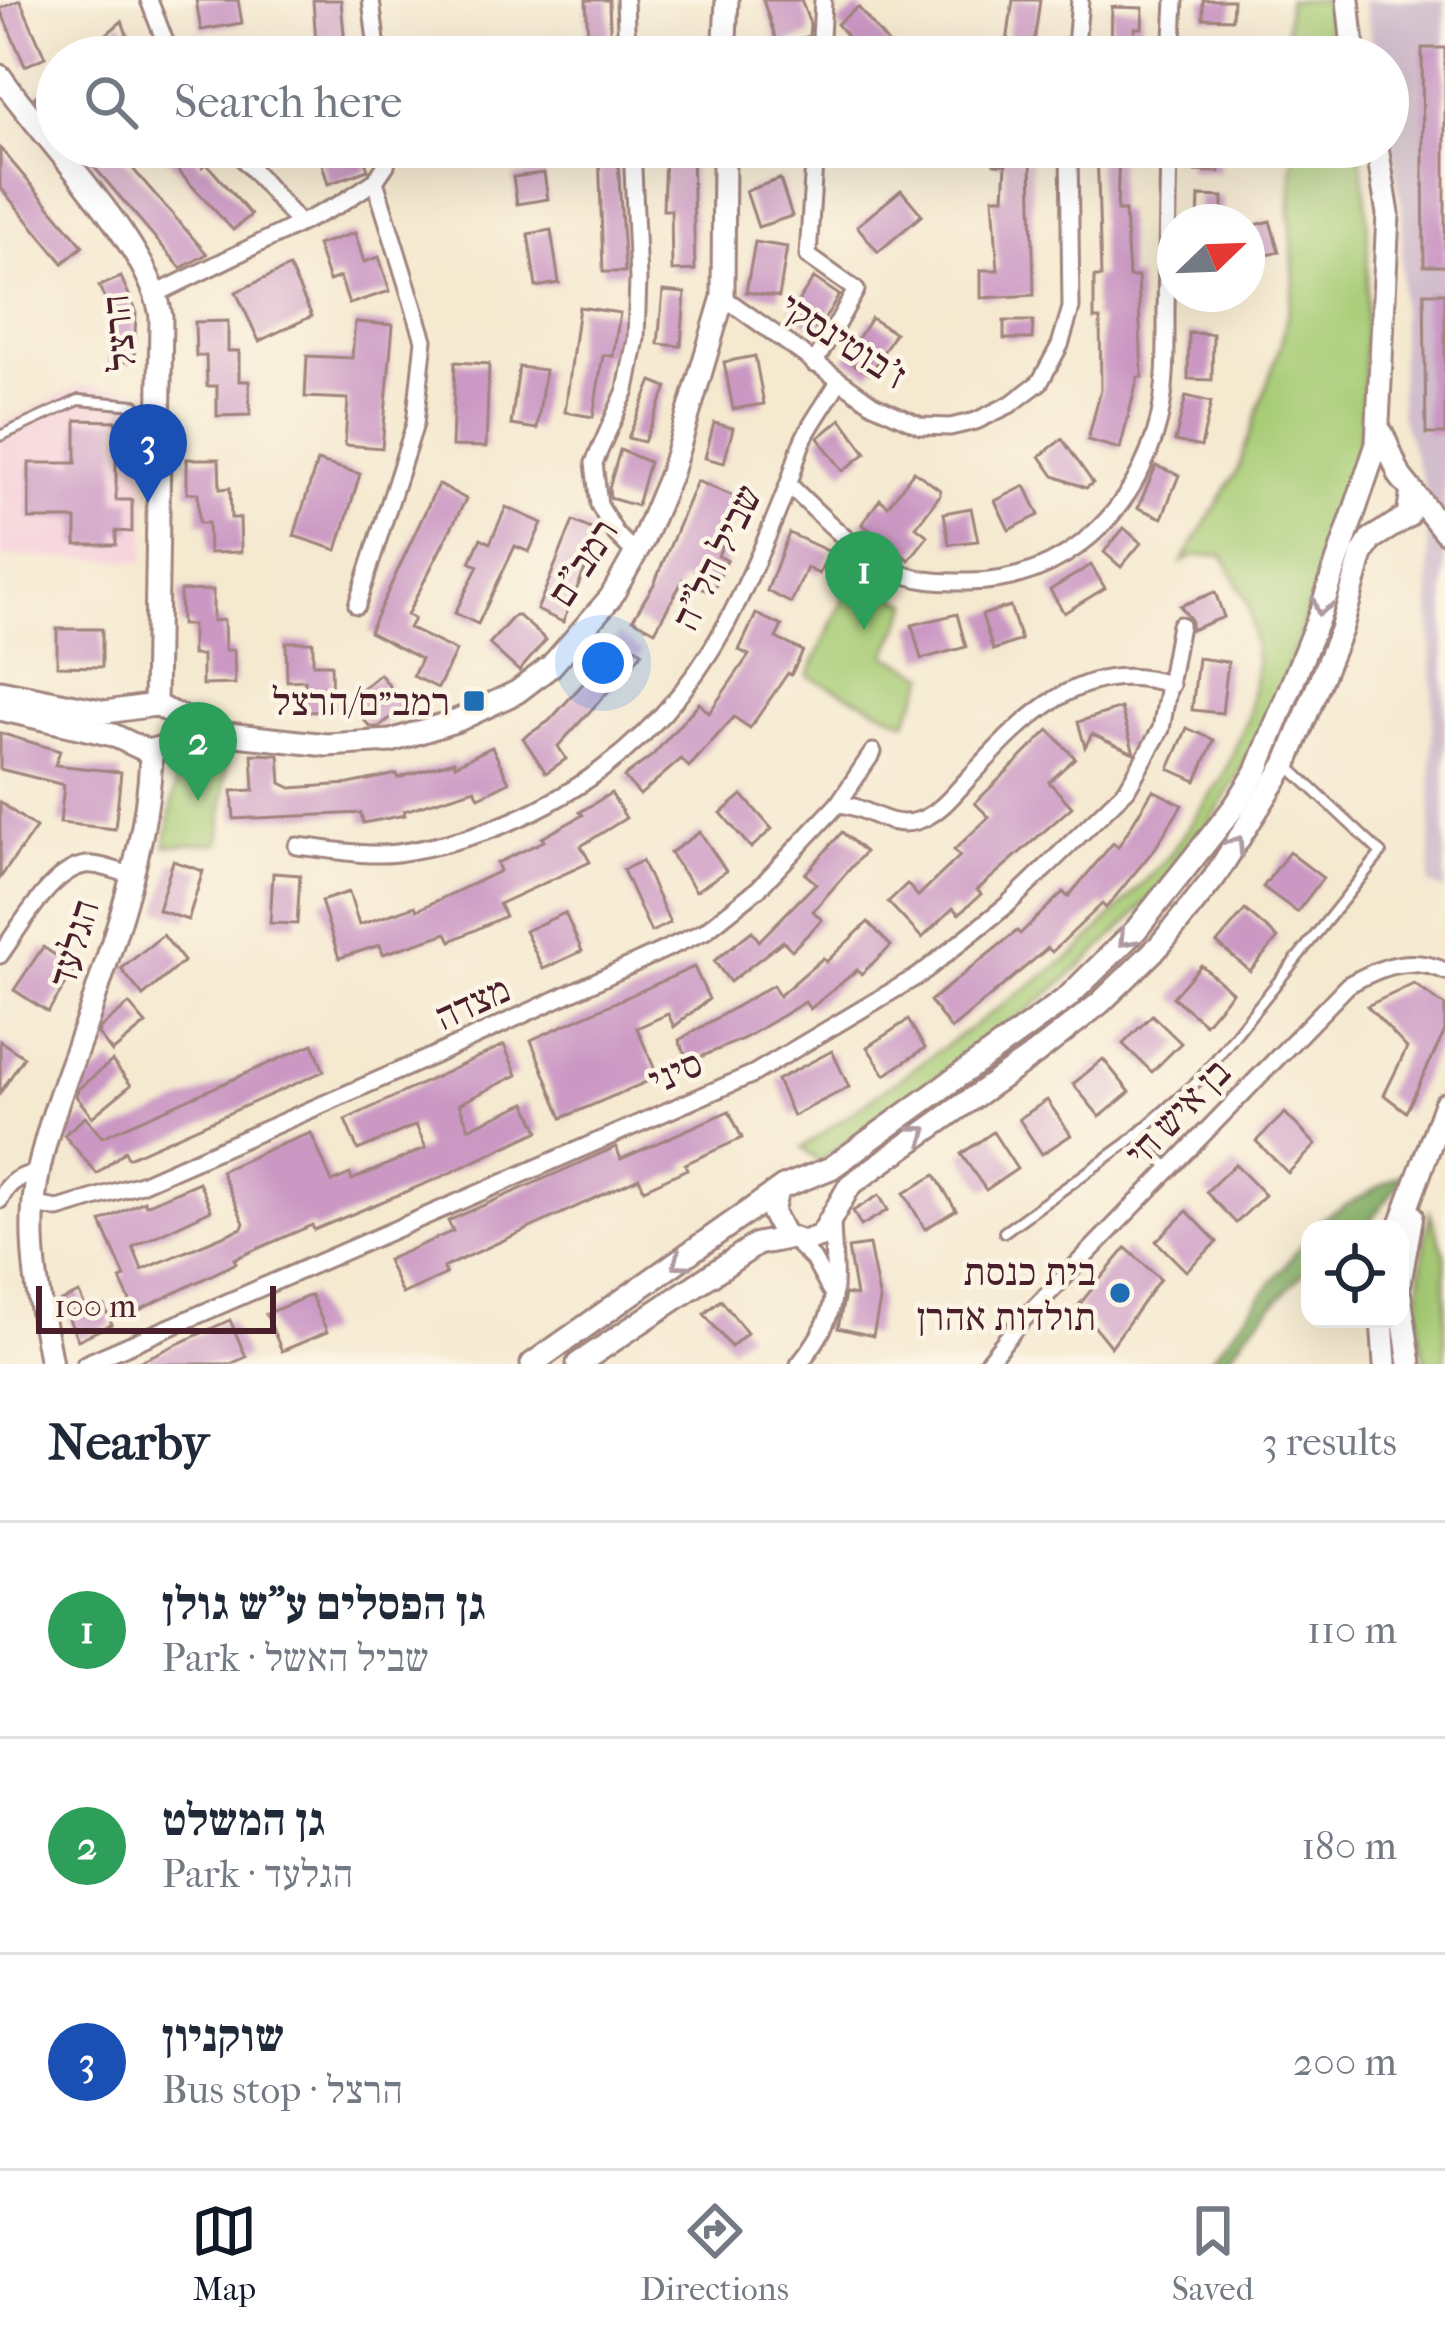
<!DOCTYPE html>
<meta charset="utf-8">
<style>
body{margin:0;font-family:"IM FELL French Canon","Frank Ruhl Libre",serif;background:#f2f2f3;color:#1f2937}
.controls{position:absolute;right:36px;bottom:36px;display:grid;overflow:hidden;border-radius:24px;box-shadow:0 12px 48px #0002}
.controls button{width:108px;height:108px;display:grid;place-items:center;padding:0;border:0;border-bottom:3px solid #e0e1e3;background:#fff;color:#1f2937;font:60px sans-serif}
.compass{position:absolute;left:1157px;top:204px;width:108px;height:108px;border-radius:50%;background:#fff;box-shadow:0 12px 48px #0002;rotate:67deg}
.scale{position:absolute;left:36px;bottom:30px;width:240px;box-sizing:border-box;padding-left:12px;border:6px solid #4a1f2b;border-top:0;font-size:33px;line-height:42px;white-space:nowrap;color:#4a1f2b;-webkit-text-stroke:9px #fcf5e5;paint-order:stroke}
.you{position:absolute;left:603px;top:663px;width:42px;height:42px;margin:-30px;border:9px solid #fff;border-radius:50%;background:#1a73e8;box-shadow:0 0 0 18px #1a73e833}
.badge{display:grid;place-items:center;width:78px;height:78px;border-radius:50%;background:#111827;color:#fff;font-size:39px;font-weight:700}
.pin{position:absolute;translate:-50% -99px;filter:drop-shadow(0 3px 6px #0008)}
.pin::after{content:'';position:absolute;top:63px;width:42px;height:36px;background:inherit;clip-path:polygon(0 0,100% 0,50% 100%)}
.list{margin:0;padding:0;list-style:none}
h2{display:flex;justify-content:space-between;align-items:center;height:156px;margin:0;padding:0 48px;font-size:51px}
h2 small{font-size:39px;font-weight:400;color:#747a83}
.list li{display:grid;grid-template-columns:78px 1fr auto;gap:36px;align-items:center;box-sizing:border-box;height:216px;padding:0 48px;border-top:3px solid #e0e1e3}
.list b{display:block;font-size:45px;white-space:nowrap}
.list p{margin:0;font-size:39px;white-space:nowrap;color:#747a83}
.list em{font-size:39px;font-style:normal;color:#747a83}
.icon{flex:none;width:66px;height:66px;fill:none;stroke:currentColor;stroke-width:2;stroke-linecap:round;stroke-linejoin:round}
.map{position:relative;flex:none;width:1445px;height:1364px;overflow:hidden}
.search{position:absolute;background:#fff;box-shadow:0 12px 48px #0002;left:36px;right:36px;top:36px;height:132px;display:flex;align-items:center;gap:30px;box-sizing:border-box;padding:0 42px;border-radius:66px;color:#747a83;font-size:45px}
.sheet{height:804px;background:#fff}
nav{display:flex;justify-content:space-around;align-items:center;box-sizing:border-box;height:168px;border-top:3px solid #e0e1e3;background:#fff;font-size:33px;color:#747a83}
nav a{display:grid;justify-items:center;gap:6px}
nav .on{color:#111827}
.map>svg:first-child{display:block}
.built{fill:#f5cfdb}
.industrial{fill:#d1bdcc}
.green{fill:#a7cc76;stroke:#787650;stroke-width:3}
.forest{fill:#85b067;stroke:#686849;stroke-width:3}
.building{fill:#cb98c4}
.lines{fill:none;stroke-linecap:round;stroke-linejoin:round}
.lane-casing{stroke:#a0847e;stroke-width:14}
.street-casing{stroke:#a0847e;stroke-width:21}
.secondary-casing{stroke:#a0847e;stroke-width:27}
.lane{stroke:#fff;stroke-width:8}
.street{stroke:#fff;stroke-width:15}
.secondary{stroke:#fff;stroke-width:21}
.oneway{stroke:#ae9aa0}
.poi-dot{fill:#1f6fb2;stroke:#fcf5e5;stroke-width:4.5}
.labels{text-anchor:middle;stroke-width:9;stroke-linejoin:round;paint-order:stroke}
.street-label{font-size:39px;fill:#4a1f2b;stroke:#fcf5e5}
.poi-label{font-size:39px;fill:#4a1f2b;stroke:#fcf5e5;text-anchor:end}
</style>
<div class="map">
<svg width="1445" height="1364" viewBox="0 0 1445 1364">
<rect width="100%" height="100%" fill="#fcf5e5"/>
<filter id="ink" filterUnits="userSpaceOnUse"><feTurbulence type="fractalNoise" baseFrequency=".00833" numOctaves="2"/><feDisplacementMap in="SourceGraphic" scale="24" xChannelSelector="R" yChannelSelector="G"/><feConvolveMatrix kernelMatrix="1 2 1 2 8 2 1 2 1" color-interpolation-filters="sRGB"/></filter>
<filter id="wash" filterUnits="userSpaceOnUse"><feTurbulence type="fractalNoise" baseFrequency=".004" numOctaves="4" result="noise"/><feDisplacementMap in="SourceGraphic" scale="48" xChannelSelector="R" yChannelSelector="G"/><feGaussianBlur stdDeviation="2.7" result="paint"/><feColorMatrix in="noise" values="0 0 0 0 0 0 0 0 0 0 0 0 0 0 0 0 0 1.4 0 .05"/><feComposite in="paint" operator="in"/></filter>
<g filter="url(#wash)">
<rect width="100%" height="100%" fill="#f5e9d0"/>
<polygon class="built" points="80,385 148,393 144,561 0,556 0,424"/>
<polygon class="industrial" points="1364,0 1445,0 1445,890 1429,885 1433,703 1426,491 1400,413 1402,206 1388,129 1388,57 1375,57"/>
<g class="green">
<polygon points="1288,0 1327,0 1330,57 1285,57"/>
<path d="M1294 147H1358C1372 208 1368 265 1365 328 1363 361 1365 395 1361 428 1356 469 1340 510 1328 550 1291 670 1252 777 1170 875 1074 991 940 1074 819 1162L802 1148 1077 952 1168 857 1223 777 1248 717 1257 665 1249 606 1223 555 1195 556 1182 562 1237 471 1281 344 1294 283 1290 206Z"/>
<polygon points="853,578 910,604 886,655 927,675 906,722 808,676"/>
<polygon points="228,746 220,843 165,846 180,758"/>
<path d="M1430 1213 1445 1254V1364H1426C1411 1314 1422 1264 1430 1213Z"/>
</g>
<g class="forest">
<polygon points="1411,1169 1363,1229 1314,1229 1323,1218"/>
<polygon points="1310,1234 1310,1266 1247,1332 1224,1364 1207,1364"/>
</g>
<g id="blocks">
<g class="building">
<polygon points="20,0 45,57 25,66 0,9"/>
<polygon points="196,0 238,0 242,23 201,30"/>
<polygon points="313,0 341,0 346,57 317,57"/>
<polygon points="586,0 609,0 611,57 589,57"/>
<polygon points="763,0 801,0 810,24 809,36 778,46"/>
<polygon points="1013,0 1040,0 1032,57 1005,57"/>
<polygon points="1203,0 1233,0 1232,19 1203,18"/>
<polygon points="858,7 899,57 864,57 837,24"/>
<polygon points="1112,7 1143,8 1142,28 1135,28 1134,57 1102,57 1102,44 1111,44"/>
<polygon points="122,21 135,57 109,57 102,38"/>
<polygon points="1422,48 1445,48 1445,266 1424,266"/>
<polygon points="57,78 57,124 35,97"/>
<polygon points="77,147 114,147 207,254 181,268"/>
<polygon points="156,147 188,147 202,167 206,163 251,215 233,230"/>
<polygon points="317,147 361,147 368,170 328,184"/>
<polygon points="599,147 617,147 625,272 603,272"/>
<polygon points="995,147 1020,147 1019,160 1031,160 1034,295 981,298 981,270 998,270 993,197 1004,197 1006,165 994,164"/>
<polygon points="1097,147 1119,147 1117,211 1125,211 1129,277 1138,277 1142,377 1138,377 1120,449 1088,440 1101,389 1100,319 1094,319 1094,277 1101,277"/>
<polygon points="1189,147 1219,147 1219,172 1189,171"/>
<polygon points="0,148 83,246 63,263 0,187"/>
<polygon points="692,153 695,270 672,271 671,210 663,210 665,154"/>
<polygon points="544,173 548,199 517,204 513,177"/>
<polygon points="780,179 792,216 758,227 746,191"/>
<polygon points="901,190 922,215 878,252 857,226"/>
<polygon points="1199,196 1223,197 1223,222 1198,222"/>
<polygon points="1270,221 1279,252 1263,256 1255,225"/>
<polygon points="551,230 559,283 536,287 528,234"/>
<polygon points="355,233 364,262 379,257 390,291 349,304 340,277 329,281 317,245"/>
<polygon points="755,242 787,247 779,297 746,292"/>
<polygon points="289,267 312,316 259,341 236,292"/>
<polygon points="121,277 136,311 134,362 109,361 111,313 99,286"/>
<polygon points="814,278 839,295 818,330 791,312"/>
<polygon points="663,291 685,293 681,346 658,344"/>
<polygon points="1424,293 1445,293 1445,434 1426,434"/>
<polygon points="579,307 620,313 613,356 603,355 593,417 565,412"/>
<polygon points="871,318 895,333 870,374 845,359"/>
<polygon points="228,321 228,351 239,351 239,381 249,381 250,415 217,416 217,386 207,386 206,356 196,356 195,322"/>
<polygon points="1004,321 1033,321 1032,339 1004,339"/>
<polygon points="355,322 393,325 382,448 345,445 348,399 305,397 307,356 352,358"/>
<polygon points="1189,333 1213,334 1212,380 1188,379"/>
<polygon points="755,356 764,404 733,409 724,362"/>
<polygon points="455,362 489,364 486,447 452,446"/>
<polygon points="519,367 545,370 537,429 511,425"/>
<polygon points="652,381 667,387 644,442 628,438"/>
<polygon points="1186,396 1211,402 1201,447 1175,441"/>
<polygon points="841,419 866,453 843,471 818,438"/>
<polygon points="76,420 116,421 116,500 132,500 132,532 116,531 116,545 76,545 76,519 29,519 29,463 76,463"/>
<polygon points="714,423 733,428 724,463 705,458"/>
<polygon points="1062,439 1093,483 1086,488 1054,476 1040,456"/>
<polygon points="620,450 649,462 637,506 610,498 609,488"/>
<polygon points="187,459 219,459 220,489 230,488 231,518 240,518 241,552 209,553 208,523 199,523 198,493 187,493"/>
<polygon points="317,461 360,474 337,550 294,536"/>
<polygon points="1156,466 1179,475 1162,518 1138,508"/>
<polygon points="914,471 940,490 940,495 916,527 928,536 909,560 862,524 880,499 888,506"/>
<polygon points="697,481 741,499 718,556 727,560 712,593 683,580 655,631 633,619 654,584"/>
<polygon points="438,484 466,499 407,615 414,619 409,628 456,651 438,688 413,676 421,659 369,632"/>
<polygon points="1025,486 1039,515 1009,530 995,501"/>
<polygon points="506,507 542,523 529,552 515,546 478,624 455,613 478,566 470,562 481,538 490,543"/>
<polygon points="971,508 978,541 949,544 944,513"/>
<polygon points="573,521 600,533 563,622 537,610"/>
<polygon points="1124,528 1141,543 1121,567 1104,552"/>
<polygon points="789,533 830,552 819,574 807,568 791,603 767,591"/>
<polygon points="1091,565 1105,588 1064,613 1050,590"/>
<polygon points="213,590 213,621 224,620 225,650 234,650 235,684 202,685 202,655 192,655 192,625 181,625 180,591"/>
<polygon points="1215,592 1224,617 1191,630 1191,620 1180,606"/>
<polygon points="1010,606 1021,640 993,650 982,615"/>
<polygon points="756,614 782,626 776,638 803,651 791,675 788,673 750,728 734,717 689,767 681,759 640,795 624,777 653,755 699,703 709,713 749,655 739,650"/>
<polygon points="957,614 966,647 921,659 912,625"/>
<polygon points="514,616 519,616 546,640 519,671 489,644"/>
<polygon points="57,629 102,629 102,667 57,666"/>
<polygon points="619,635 642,652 618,685 616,683 558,746 566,759 546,773 523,738 549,721 589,677"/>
<polygon points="286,642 313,642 313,664 331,664 332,711 305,712 305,680 287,681"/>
<polygon points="1198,658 1228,662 1222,713 1192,710"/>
<polygon points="380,674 405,706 379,727 370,727 348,700"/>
<polygon points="1121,708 1134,753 1092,734 1085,747 1078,722"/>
<polygon points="1187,728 1214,740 1196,781 1169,769"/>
<polygon points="1049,730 1075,758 1049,782 1072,807 977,890 981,894 959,914 953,908 922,938 888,902 907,884 918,896 960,856 954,850 989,817 975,803"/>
<polygon points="0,733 60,751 55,765 121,772 115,829 60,823 64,785 0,769"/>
<polygon points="492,747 509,782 479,797 475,789 404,811 405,815 363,823 361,813 234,819 232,791 254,790 252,754 279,755 281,783 291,788 349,784 397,774 398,778 454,761 455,765"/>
<polygon points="1153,790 1182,805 1156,847 1106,908 1102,904 1052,952 1048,948 951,1029 930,1001 1017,931 1020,934 1063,892 1068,897 1113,843 1118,847"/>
<polygon points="611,793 626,818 581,846 590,862 499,904 505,916 451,941 447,933 383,954 380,945 339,958 321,901 349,892 359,925 415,906 417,910 500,871 497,863 544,841 542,838 583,815 580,812"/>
<polygon points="742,795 772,829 751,848 721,813"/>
<polygon points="0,802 36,828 0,878"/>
<polygon points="700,832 726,871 696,891 670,853"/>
<polygon points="842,832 865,852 813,911 822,920 792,950 783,941 730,982 714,961 752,931 759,941 816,883 805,874"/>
<polygon points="1289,852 1323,878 1297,912 1263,887"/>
<polygon points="173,861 203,871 188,920 158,910"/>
<polygon points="642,861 670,923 651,932 623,870"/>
<polygon points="273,873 300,875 297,924 270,923"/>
<polygon points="1245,910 1278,938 1250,971 1217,943"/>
<polygon points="565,913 582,951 543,969 525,931"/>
<polygon points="868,922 891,946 861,974 857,970 810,1009 805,1002 745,1038 689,1062 679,1040 773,985 779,996 823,958 826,962"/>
<polygon points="163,935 184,961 143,996 121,969"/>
<polygon points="43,947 76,969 48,1012 14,990"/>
<polygon points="1201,965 1232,992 1205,1024 1173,997"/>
<polygon points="694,967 709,999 674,1027 668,1014 637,1028 658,1077 562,1118 531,1040"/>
<polygon points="1414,984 1445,1006 1445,1031 1406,1112 1384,1095 1407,1048 1367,1006"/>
<polygon points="129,1004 146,1024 112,1052 98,1034 100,1028"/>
<polygon points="1152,1015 1181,1043 1152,1072 1123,1044"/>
<polygon points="908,1020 925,1048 885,1075 867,1047"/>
<polygon points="0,1041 24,1057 0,1093"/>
<polygon points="313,1044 324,1071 128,1158 125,1151 97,1174 64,1135 85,1117 102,1137"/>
<polygon points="504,1045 517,1075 459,1104 469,1128 526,1103 539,1131 439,1178 314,1230 312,1225 234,1259 236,1263 135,1312 120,1279 125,1277 101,1222 144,1201 146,1205 199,1182 211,1210 133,1247 142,1270 242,1228 244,1223 221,1171 272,1148 311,1133 332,1182 350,1174 352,1180 426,1148 416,1125 358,1150 345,1120"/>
<polygon points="832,1051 849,1087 793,1116 777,1080"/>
<polygon points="1103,1059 1130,1092 1100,1117 1073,1084"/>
<polygon points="112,1061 131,1085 92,1117 76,1096 78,1089"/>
<polygon points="1047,1100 1071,1135 1042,1154 1019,1119"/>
<polygon points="729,1111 742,1138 685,1164 687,1169 644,1189 639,1178 443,1268 446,1274 402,1294 387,1260 453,1231 448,1221 616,1147 621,1159"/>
<polygon points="1285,1113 1316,1145 1288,1173 1256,1141"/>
<polygon points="993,1132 1017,1169 986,1190 961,1154"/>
<polygon points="1235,1164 1265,1195 1236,1223 1206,1192"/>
<polygon points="935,1175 956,1210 925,1229 904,1193"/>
<polygon points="879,1195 888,1210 861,1226 853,1211"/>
<polygon points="1187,1211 1217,1242 1186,1271 1156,1241"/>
<polygon points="869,1245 880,1301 873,1336 838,1328 845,1294 856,1296 848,1248"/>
<polygon points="1126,1248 1160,1279 1111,1347 1078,1306"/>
<polygon points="79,1293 88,1313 104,1306 112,1324 78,1340 61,1301"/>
<polygon points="311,1295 327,1332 282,1351 266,1314"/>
<polygon points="721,1300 747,1333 731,1347 704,1314"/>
<polygon points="230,1320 246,1357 230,1364 134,1364"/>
</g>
</g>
</g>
<g filter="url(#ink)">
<use href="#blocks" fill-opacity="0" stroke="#a0847e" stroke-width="3"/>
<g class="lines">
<g class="lane-casing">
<g id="lane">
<polyline points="0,436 79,400 135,405"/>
<polyline points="1137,1134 1168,1167"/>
<polyline points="1004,1232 1126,1144 1200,1079 1381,853 1287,765"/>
</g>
</g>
<g class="street-casing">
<g id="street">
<polyline points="149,0 171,57"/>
<polyline points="371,0 378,57"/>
<polyline points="625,0 627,57"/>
<polyline points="820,57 823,0"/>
<polyline points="1075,57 1080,0"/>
<polyline points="1172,57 1175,0"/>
<polyline points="233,147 298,222"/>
<polyline points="632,147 638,279 636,339 626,390 594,463 599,505 616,534 635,553"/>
<polyline points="158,293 340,204 375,181 386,165 391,147"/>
<polyline points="723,297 873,404 921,426 950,427 976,421 1011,404 1040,382 1060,345 1071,308 1069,147"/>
<polyline points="814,364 856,290 808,256 815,147"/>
<path d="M789 485C822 516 859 558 903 574 923 582 945 582 966 582 1063 583 1137 512 1159 420 1167 385 1166 347 1166 311 1167 256 1168 202 1169 147"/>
<polyline points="357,605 415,424 424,340 375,181"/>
<path d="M838 804C866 805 888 830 917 821 938 815 953 795 967 780 1022 721 1081 654 1171 685"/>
<path d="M297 846C328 849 366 857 397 853 552 830 674 738 740 597 757 561 773 524 787 488 794 471 797 452 805 436 815 417 828 400 839 381"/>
<path d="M0 955C20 928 55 861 93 865 106 866 119 872 131 875"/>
<path d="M0 1200C8 1182 19 1176 39 1172"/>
<polyline points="34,1205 58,1209 141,1184 435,1055 705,931 759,888 838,804 873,752"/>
<polyline points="793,1240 813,1259 830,1290"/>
<polyline points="85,1364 753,1074 921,974 1007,905 1127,789 1161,729 1180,625"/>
<path d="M799 1364C844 1310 834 1287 832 1221"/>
<path d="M986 1364 1017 1326 1348 985C1380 967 1409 955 1445 971"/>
</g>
</g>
<g class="secondary-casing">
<g id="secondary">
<polyline points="1348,0 1354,57"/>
<polyline points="724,57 727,0"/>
<path d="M0 76C43 139 152 246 161 317L155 705"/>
<polyline points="1382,433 1400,476 1445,532"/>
<polyline points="0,691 106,712 155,705 218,733 327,745 391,741 458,720 517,692 551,666 611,597 643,540 671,473 723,297 724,147"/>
<polyline points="0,709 113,735 147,751 216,734"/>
<polyline points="776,1195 772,1212 784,1235 803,1242 821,1236 850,1185 1039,1051 1100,1003 1160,945 1214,878 1286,764 1341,630 1362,554 1371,539 1408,516 1412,491"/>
<polyline points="1399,1229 1445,1104"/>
<polyline points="1400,1282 1412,1215"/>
<polyline points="1400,1296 1410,1364"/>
<polyline points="1382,1319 1385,1364"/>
<path d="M51 1364C41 1310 29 1256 34 1201 41 1136 67 1079 88 1018 116 933 149 841 151 752"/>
<polyline points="532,1364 783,1187 831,1168 1067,998 1136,930 1235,806 1257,771 1318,619 1377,444 1388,214 1377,147"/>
<polyline points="578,1364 757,1244 788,1238"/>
</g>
</g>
<use href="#lane" class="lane"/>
<use href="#street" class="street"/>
<use href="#secondary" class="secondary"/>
</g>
<defs><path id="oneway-chevron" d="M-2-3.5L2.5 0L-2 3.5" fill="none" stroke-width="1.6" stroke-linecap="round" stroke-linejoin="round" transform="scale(3)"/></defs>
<g class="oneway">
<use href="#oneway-chevron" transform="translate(1321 607) rotate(108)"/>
<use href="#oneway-chevron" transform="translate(1236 844) rotate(-57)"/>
<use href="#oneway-chevron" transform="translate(1126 939) rotate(134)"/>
<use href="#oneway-chevron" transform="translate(920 1133) rotate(-36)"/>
<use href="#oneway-chevron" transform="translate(680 1262) rotate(145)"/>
</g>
</g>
<g class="poi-dot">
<rect x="462" y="689" width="24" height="24" rx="6"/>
<circle cx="1120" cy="1293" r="12"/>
</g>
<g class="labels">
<g class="street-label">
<text transform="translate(118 333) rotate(-96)" y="14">הרצל</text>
<text transform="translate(844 340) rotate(33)" y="14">ז'בוטינסקי</text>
<text transform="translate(716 557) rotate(-64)" y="14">שביל הל"ה</text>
<text transform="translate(582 562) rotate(-57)" y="14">רמב"ם</text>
<text transform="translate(73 943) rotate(-73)" y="14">הגלעד</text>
<text transform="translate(472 1002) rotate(-25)" y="14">מצדה</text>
<text transform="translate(675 1071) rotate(-24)" y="14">סיני</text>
<text transform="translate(1177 1112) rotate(-46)" y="14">בן איש חי</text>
</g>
<g class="poi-label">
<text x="450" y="715">רמב״ם/הרצל</text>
<text x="1096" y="1285">בית כנסת<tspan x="1096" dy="45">תולדות אהרן</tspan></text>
</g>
</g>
</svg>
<div class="controls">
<button><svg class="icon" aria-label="locate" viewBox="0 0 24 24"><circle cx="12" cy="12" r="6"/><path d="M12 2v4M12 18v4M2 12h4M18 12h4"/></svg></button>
</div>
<svg class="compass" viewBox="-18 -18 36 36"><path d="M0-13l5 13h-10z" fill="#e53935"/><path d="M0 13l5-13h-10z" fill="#747a83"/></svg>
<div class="scale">100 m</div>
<div class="you"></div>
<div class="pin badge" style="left:864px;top:630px;background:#2e9e5b">1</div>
<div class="pin badge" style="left:198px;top:801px;background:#2e9e5b">2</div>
<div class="pin badge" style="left:148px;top:503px;background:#1a4fb4">3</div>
<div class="search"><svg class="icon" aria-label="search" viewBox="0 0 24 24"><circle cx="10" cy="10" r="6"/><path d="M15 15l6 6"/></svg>Search here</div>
</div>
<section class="sheet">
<h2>Nearby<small>3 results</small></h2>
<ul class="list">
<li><span class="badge" style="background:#2e9e5b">1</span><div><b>גן הפסלים ע&quot;ש גולן</b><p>Park · שביל האשל</p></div><em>110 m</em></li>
<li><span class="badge" style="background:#2e9e5b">2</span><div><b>גן המשלט</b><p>Park · הגלעד</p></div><em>180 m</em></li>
<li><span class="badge" style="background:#1a4fb4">3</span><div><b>שוקניון</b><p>Bus stop · הרצל</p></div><em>200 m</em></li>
</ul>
</section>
<nav>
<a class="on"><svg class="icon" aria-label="map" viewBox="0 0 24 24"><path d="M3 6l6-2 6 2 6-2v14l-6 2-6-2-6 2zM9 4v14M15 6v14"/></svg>Map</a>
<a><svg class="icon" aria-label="directions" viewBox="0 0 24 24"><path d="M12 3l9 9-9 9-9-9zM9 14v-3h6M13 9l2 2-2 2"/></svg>Directions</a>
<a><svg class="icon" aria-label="saved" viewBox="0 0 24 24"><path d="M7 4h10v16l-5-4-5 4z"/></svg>Saved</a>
</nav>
